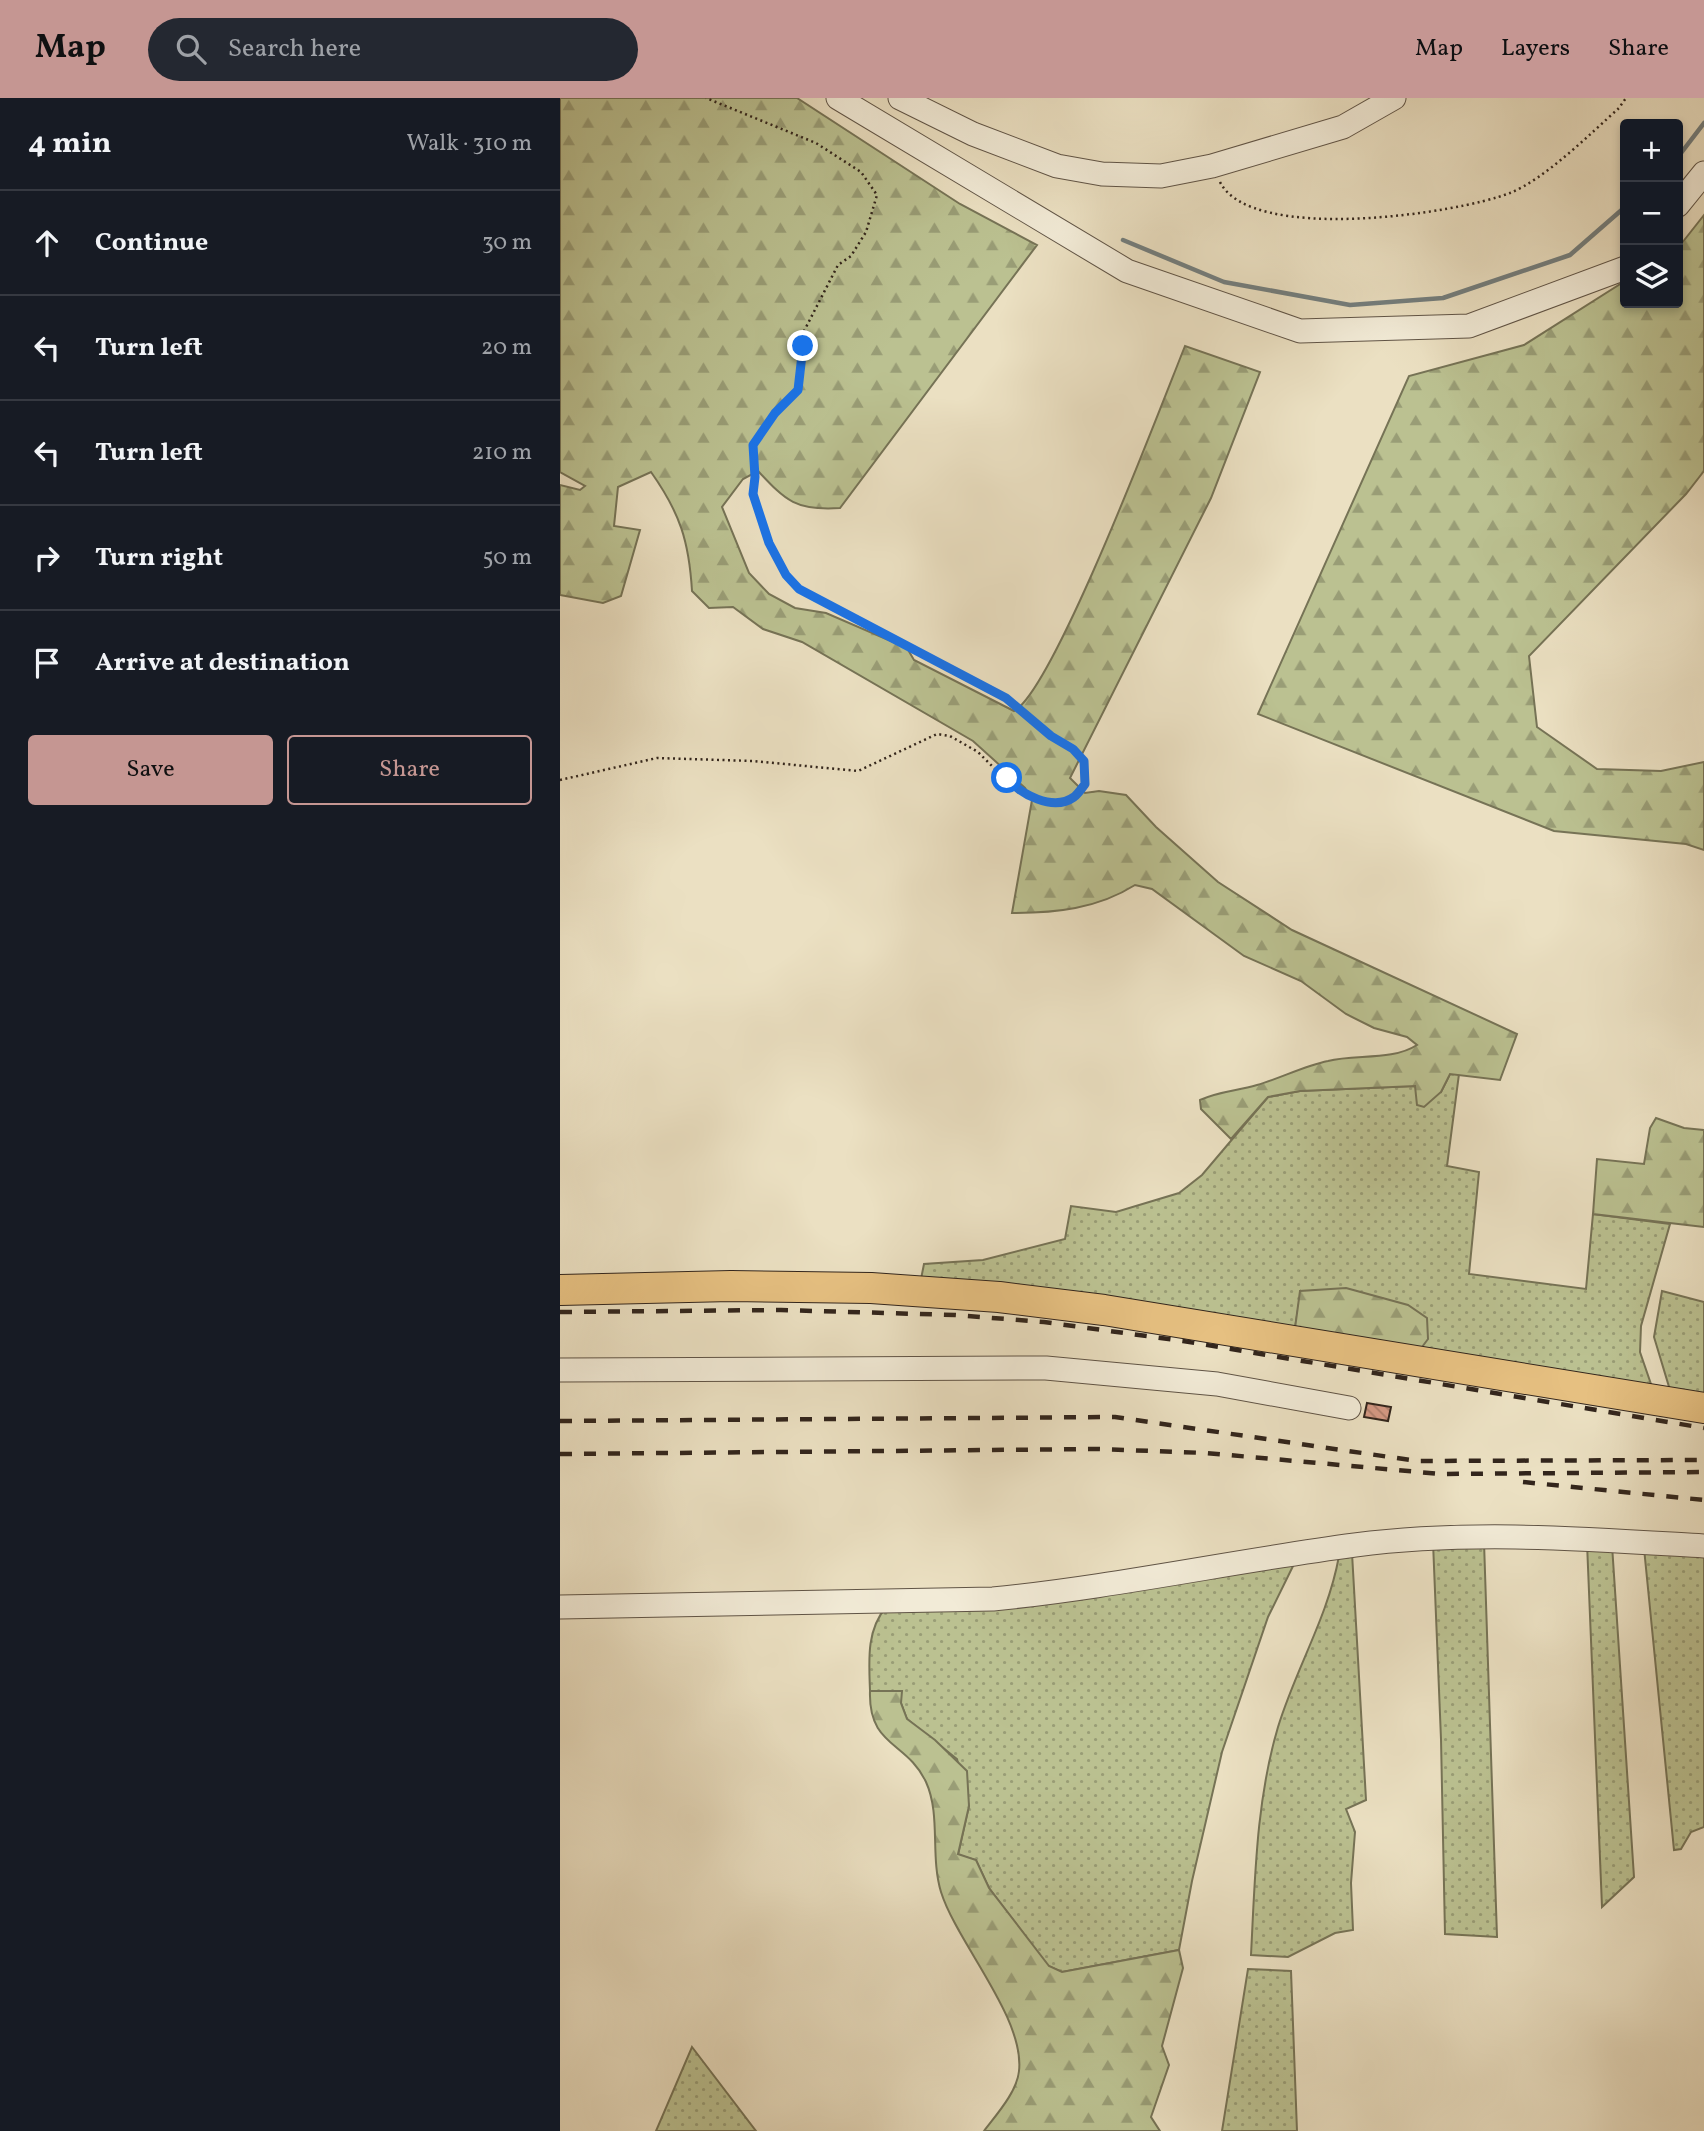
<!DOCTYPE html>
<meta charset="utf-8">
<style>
body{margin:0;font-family:Vollkorn,serif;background:#242831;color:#f1f3f6}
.controls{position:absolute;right:21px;top:21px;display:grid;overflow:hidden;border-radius:7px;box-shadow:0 4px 10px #0003}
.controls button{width:63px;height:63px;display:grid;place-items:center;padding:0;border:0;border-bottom:2px solid #363941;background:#171b24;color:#f1f3f6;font:35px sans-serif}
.stop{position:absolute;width:21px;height:21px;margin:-16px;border:5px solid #1a73e8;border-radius:50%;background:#fff}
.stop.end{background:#1a73e8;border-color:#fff;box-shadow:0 2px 7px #0008}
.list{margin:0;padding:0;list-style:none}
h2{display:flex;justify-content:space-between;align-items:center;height:91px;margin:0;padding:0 28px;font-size:30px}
h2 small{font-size:23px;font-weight:400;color:#9ea1a6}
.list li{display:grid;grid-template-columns:46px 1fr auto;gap:21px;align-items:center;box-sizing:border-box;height:105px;padding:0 28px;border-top:2px solid #363941}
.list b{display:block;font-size:26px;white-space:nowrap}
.list em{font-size:23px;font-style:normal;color:#9ea1a6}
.actions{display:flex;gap:14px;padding:21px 28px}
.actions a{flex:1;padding:16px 0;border:2px solid #c59692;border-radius:7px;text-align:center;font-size:24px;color:#c59692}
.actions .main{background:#c59692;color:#111}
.icon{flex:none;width:38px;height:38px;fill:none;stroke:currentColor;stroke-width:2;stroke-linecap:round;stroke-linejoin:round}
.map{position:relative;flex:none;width:1144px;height:2033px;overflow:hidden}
header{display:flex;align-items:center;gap:42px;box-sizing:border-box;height:98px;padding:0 35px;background:#c59692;color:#111}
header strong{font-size:33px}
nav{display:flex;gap:38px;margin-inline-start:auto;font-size:24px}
.search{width:490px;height:63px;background:#242831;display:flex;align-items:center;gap:18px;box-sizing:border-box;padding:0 24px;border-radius:38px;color:#9ea1a6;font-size:26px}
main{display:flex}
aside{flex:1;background:#171b24}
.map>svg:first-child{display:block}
.grass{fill:url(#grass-dots);stroke:#767356;stroke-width:2}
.forest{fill:url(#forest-firs);stroke:#767356;stroke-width:2}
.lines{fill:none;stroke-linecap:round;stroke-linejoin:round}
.stream{stroke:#737e7e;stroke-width:4.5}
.building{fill:url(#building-back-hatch);stroke:#32251c;stroke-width:2}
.minor-casing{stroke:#605446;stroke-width:25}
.major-casing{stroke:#32251c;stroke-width:32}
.path{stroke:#32251c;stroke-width:2.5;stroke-dasharray:2 3.5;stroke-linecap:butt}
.minor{stroke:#f2ebd7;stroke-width:23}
.major{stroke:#e6c081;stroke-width:30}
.rail{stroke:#32251c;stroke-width:4.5;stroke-dasharray:12 12;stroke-linecap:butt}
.route{stroke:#1a73e8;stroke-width:9}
</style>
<header>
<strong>Map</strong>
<div class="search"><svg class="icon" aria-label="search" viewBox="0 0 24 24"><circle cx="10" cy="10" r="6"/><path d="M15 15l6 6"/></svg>Search here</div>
<nav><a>Map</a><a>Layers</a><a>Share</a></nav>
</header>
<main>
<aside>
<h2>4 min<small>Walk · 310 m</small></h2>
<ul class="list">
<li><svg class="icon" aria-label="ahead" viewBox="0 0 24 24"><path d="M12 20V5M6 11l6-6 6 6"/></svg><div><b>Continue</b></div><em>30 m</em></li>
<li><svg class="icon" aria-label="left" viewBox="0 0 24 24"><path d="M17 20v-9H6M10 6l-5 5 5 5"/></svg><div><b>Turn left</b></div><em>20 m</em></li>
<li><svg class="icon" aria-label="left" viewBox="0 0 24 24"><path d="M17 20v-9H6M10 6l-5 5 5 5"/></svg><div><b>Turn left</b></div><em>210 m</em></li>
<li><svg class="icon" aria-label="right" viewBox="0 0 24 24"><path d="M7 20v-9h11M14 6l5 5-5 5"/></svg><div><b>Turn right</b></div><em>50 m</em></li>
<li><svg class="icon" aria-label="arrive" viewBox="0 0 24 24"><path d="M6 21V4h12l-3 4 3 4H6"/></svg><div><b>Arrive at destination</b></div></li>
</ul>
<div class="actions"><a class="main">Save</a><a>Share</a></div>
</aside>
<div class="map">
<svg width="1144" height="2033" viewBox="0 0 1144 2033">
<defs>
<pattern id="grass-dots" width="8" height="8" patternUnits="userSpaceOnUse" patternTransform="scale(1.75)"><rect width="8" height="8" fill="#bbc191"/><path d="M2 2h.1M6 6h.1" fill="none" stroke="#999d76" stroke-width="1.8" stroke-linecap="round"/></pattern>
<pattern id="forest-firs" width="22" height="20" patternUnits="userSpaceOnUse" patternTransform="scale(1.75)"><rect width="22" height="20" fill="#bbc191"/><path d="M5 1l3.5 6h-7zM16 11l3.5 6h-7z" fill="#999d76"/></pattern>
<pattern id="building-back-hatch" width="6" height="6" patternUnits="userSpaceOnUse" patternTransform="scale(1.75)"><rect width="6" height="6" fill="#d59984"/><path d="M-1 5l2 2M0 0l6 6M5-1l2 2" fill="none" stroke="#ad7d6b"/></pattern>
</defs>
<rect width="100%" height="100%" fill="#ebe0c2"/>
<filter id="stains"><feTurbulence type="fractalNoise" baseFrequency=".00286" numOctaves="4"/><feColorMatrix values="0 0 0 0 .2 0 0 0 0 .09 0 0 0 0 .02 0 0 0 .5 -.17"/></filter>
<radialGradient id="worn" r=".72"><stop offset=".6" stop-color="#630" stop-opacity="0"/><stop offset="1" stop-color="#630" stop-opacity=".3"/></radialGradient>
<g class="grass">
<polygon points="890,976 899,976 887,1068 919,1074 909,1176 1026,1191 1033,1116 1110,1126 1081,1228 1080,1254 1092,1289 859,1253 741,1193 735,1230 361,1181 364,1166 423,1162 505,1141 511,1108 556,1114 619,1095 642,1077 708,999 740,993 855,988 881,994"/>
<polygon points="1102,1193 1144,1204 1144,1298 1110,1292 1094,1239"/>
<polygon points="873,1444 924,1444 937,1839 885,1836 881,1641"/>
<polygon points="1027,1445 1052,1447 1074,1779 1042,1809"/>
<polygon points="1084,1450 1144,1452 1144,1729 1131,1734 1121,1751 1114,1752"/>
<path d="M792 1455 806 1702 786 1711 795 1734 791 1785 793 1832 775 1835 728 1859 691 1857C695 1781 696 1703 718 1629 736 1570 768 1519 779 1458Z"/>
<path d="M735 1464 708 1519 662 1654 632 1783 619 1852 502 1874 488 1868 429 1790 416 1762 398 1757 409 1708 397 1661 347 1621 341 1605V1593H310C309 1563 306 1533 326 1509Z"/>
<polygon points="688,1871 731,1873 737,2033 662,2033"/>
<polygon points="132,1949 196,2033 96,2033"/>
</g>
<g class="forest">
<path d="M0 0H237L400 106 477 147 280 410C236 413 226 403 198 373L183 381 162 409 189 475 209 496 235 510 266 515 347 550 354 562 454 613C494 592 602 305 625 248L700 274 651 400 510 680 525 695 539 693 566 697 596 729 658 784 732 832 957 936 940 982 890 976 881 994 864 1009 857 1007 855 988 740 993 708 999 671 1041 641 1011 640 1002C659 993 677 993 697 987 721 980 744 968 768 963 796 956 832 963 857 947L847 939 814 930 786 916 741 883 684 858 592 791 575 787C537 811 495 815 452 815L472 702 465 690 413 643 242 544 203 531 173 509 149 510 132 493C129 443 120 415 91 374L58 389 54 428 80 432 61 498 43 505 0 497V387L20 392 25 388 0 374Z"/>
<polygon points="1144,117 1144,373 1126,396 969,558 977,629 1037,671 1101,673 1144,664 1144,752 1126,746 994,733 698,616 849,278 964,247 1065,183 1065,205 1118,205 1118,150"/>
<polygon points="1096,1020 1124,1030 1144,1032 1144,1129 1033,1116 1037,1061 1084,1066 1090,1030"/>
<polygon points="786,1190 848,1207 867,1220 868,1241 859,1253 735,1230 740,1193"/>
<path d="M310 1593H342L341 1605 347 1621 375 1642 407 1673 409 1708 398 1756 416 1762 429 1790 489 1868 502 1874 619 1852 623 1870 602 1948 609 1967 591 2019 600 2033H424C436 2017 457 1994 459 1973 465 1920 397 1845 381 1794 370 1758 381 1717 366 1684 347 1643 308 1649 310 1593Z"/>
</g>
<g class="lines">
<g class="stream">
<polyline points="1118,59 1144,25"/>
<polyline points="563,142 664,184 790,207 883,200 1010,157 1065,109"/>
</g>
</g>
<polygon class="building" points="807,1305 831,1309 828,1323 804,1319"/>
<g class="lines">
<g class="minor-casing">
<g id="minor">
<polyline points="278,0 567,173 740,233 909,228 1065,170"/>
<polyline points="340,0 413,36 497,68 542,76 601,78 652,68 783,29 834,0"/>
<polyline points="1118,107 1144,75"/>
<polyline points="0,1272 486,1270 657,1286 789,1310"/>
<path d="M0 1509 433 1501C554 1489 674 1463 795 1447 911 1432 1027 1441 1144 1448"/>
</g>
</g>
<g class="major-casing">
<polyline id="major" points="0,1192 171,1188 311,1190 439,1199 544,1212 1144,1310"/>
</g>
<g class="path">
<path d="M660 84C691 146 896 116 950 95 985 81 1030 36 1059 10L1066 0"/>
<polyline points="0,682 97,660 193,663 298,673 377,636 390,638 418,654 460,696 483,702 503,703 514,699 525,686 524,663 514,651 491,638 446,600 239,491 226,477 210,445 193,396 195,379 193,347 215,315 238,292 242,237 278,167 291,158 306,134 317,97 301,74 256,45 146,0"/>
</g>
<use href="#minor" class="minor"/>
<use href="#major" class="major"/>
<g class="rail">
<polyline points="0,1214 221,1212 395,1217 484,1224 623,1243 1144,1330"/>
<polyline points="0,1323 555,1319 857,1363 1144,1362"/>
<polyline points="0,1356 538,1351 646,1355 881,1376 1144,1374"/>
<polyline points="963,1384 1144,1402"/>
</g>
</g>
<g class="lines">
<path class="route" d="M243 248 238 292 215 315 193 347 195 379 193 396 209 445 226 477 239 491 446 600 491 638 513 651 524 663 525 686C522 690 518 696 514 699 493 714 460 696 447 680"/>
</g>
<rect width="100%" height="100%" filter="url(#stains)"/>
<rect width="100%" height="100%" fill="url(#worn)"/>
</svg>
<div class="controls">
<button>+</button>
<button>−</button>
<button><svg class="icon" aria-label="layers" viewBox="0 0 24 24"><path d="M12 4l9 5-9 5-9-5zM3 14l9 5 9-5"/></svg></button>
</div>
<div class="stop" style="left:447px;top:680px"></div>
<div class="stop end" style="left:243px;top:248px"></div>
</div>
</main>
